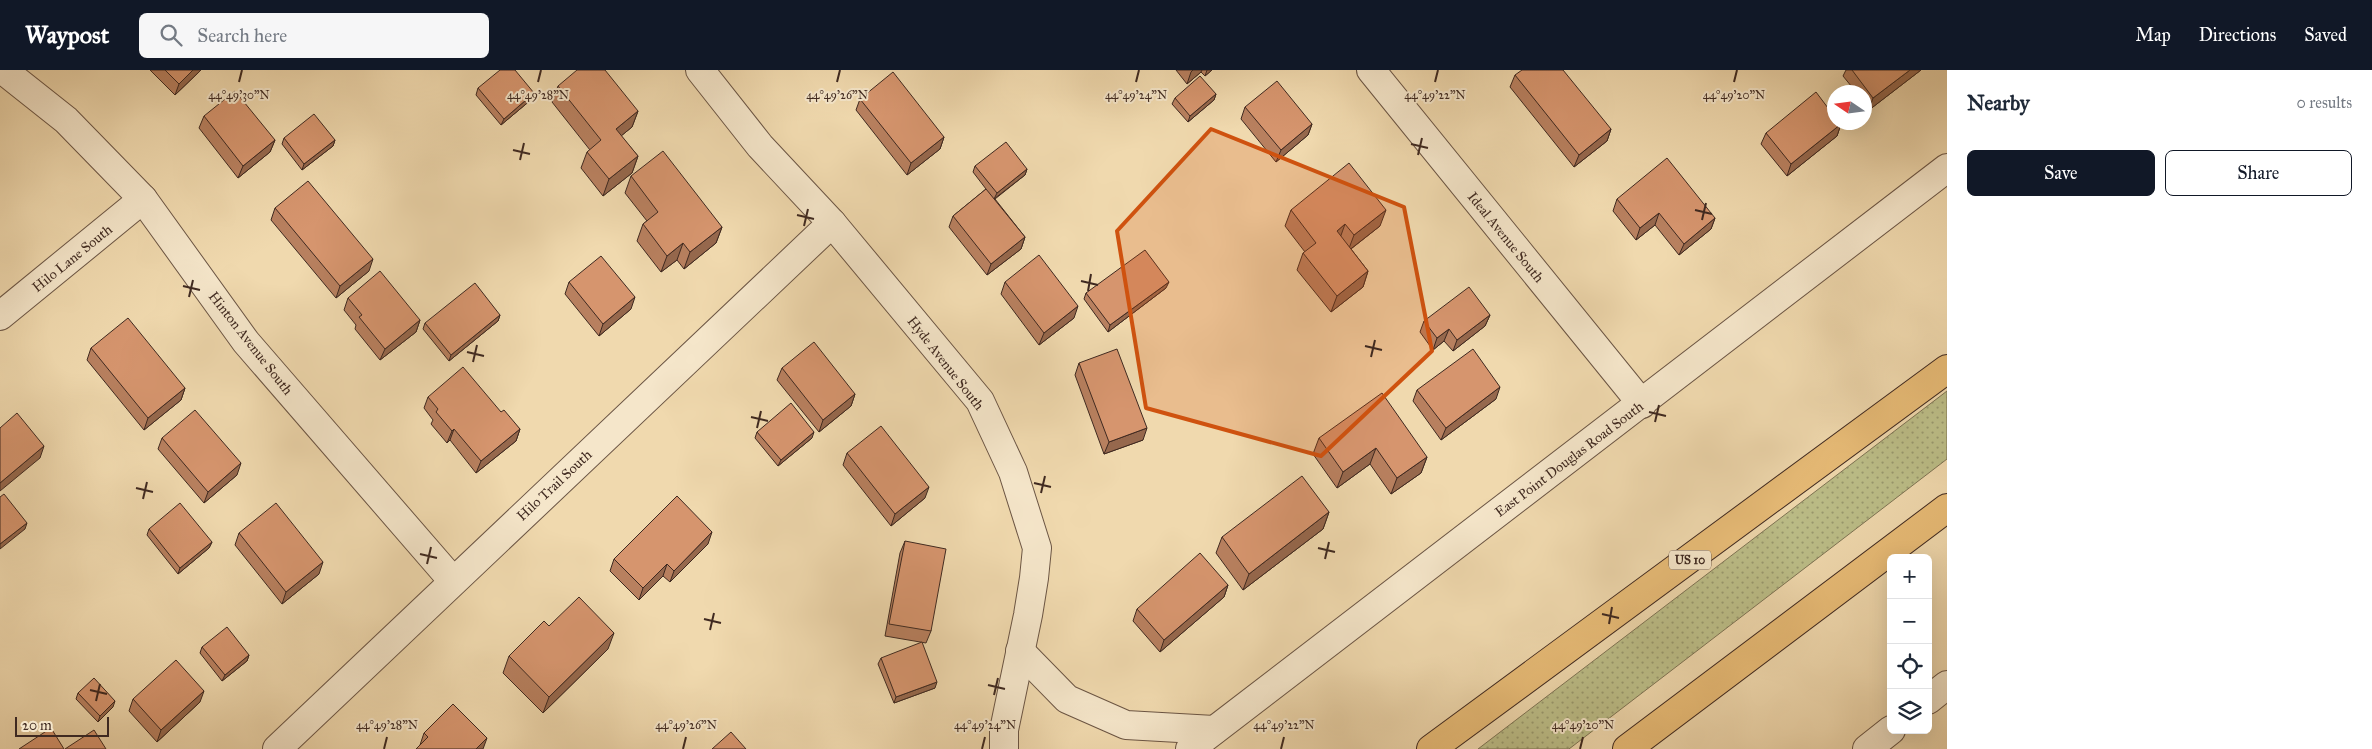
<!DOCTYPE html>
<meta charset="utf-8">
<style>
body{margin:0;font-family:"IM FELL Great Primer",serif;background:#f6f6f7;color:#1f2937}
.controls{position:absolute;right:15px;bottom:15px;display:grid;overflow:hidden;border-radius:8px;box-shadow:0 5px 20px #0002}
.controls button{width:45px;height:45px;display:grid;place-items:center;padding:0;border:0;border-bottom:1px solid #e0e1e3;background:#fff;color:#1f2937;font:25px sans-serif}
.compass{position:absolute;left:1827px;top:15px;width:45px;height:45px;border-radius:50%;background:#fff;box-shadow:0 5px 20px #0002;rotate:283deg}
.scale{position:absolute;left:15px;bottom:12px;width:94px;box-sizing:border-box;padding-left:5px;border:2px solid #3f2920;border-top:0;font-size:14px;line-height:18px;white-space:nowrap;color:#3f2920;-webkit-text-stroke:4px #f5e6ca;paint-order:stroke}
.list{margin:0;padding:0;list-style:none}
h2{display:flex;justify-content:space-between;align-items:center;height:65px;margin:0;padding:0 20px;font-size:21px}
h2 small{font-size:16px;font-weight:400;color:#747a83}
.actions{display:flex;gap:10px;padding:15px 20px}
.actions a{flex:1;padding:11px 0;border:1px solid #111827;border-radius:8px;text-align:center;font-size:18px;color:#111827}
.actions .main{background:#111827;color:#fff}
.icon{flex:none;width:28px;height:28px;fill:none;stroke:currentColor;stroke-width:2;stroke-linecap:round;stroke-linejoin:round}
.map{position:relative;flex:none;width:1947px;height:679px;overflow:hidden}
header{display:flex;align-items:center;gap:30px;box-sizing:border-box;height:70px;padding:0 25px;background:#111827;color:#fff}
header strong{font-size:24px}
nav{display:flex;gap:28px;margin-inline-start:auto;font-size:18px}
.search{width:350px;height:45px;background:#f6f6f7;display:flex;align-items:center;gap:12px;box-sizing:border-box;padding:0 18px;border-radius:8px;color:#747a83;font-size:19px}
main{display:flex}
aside{flex:1;background:#fff}
.map>svg:first-child{display:block}
.grass{fill:url(#grass-dots);stroke:#7e7454}
.lines{fill:none;stroke-linecap:round;stroke-linejoin:round}
.minor-casing{stroke:#6b5544;stroke-width:30}
.tertiary-casing{stroke:#6b5544;stroke-width:30}
.motorway-casing{stroke:#3f2920;stroke-width:30}
.minor{stroke:#f5e6ca;stroke-width:28}
.tertiary{stroke:#f5e6ca;stroke-width:28}
.motorway{stroke:#e8bc77;stroke-width:28}
.wall{fill:#b8805f;stroke:#3f2920}
.shaded-wall{fill:#96684d;stroke:#3f2920}
.building{fill:#d6956e;stroke:#3f2920}
.marked{fill:#cf520f;fill-opacity:0.2;stroke:#cf520f;stroke-width:4;stroke-linejoin:round}
.ticks{fill:none;stroke:#3f2920;stroke-width:2}
.labels{text-anchor:middle;stroke-width:4;stroke-linejoin:round;paint-order:stroke}
.shield{fill:#f5e6ca;stroke:#766253;stroke-width:1}
.shield-label{font-size:12px;font-weight:bold;fill:#3f2920}
.street-label{font-size:14px;fill:#3f2920;stroke:#f5e6ca}
.ticks-label{font-size:12px;text-anchor:middle;fill:#3f2920;stroke:#f5e6ca;stroke-width:4;stroke-linejoin:round;paint-order:stroke}
</style>
<header>
<strong>Waypost</strong>
<div class="search"><svg class="icon" aria-label="search" viewBox="0 0 24 24"><circle cx="10" cy="10" r="6"/><path d="M15 15l6 6"/></svg>Search here</div>
<nav><a>Map</a><a>Directions</a><a>Saved</a></nav>
</header>
<main>
<div class="map">
<svg width="1947" height="679" viewBox="0 0 1947 679">
<defs>
<pattern id="grass-dots" width="8" height="8" patternUnits="userSpaceOnUse" patternTransform="scale(1.25)"><rect width="8" height="8" fill="#bcbe88"/><path d="M2 2h.1M6 6h.1" fill="none" stroke="#9a9a6f" stroke-width="1.8" stroke-linecap="round"/></pattern>
</defs>
<rect width="100%" height="100%" fill="#f0d9ae"/>
<filter id="stains"><feTurbulence type="fractalNoise" baseFrequency=".004" numOctaves="4"/><feColorMatrix values="0 0 0 0 .2 0 0 0 0 .09 0 0 0 0 .02 0 0 0 .5 -.17"/></filter>
<radialGradient id="worn" r=".72"><stop offset=".6" stop-color="#630" stop-opacity="0"/><stop offset="1" stop-color="#630" stop-opacity=".3"/></radialGradient>
<polygon class="grass" points="1947,321 1947,389 1569,679 1478,679"/>
<g class="lines">
<g class="minor-casing">
<g id="minor">
<polyline points="3,0 66,50 143,129 246,272 453,511"/>
<polyline points="700,0 760,76 832,153 980,331 1013,402 1037,478 1034,508 1028,545 1004,660 1004,679"/>
<polyline points="1371,0 1642,334"/>
<polyline points="0,246 143,129"/>
<polyline points="277,679 832,153"/>
</g>
</g>
<g class="tertiary-casing">
<g id="tertiary">
<polyline points="1020,581 1067,629 1126,655 1214,660"/>
<polyline points="1928,630 1947,615"/>
<polyline points="1190,679 1947,98"/>
<polyline points="1867,679 1891,660"/>
</g>
</g>
<g class="motorway-casing">
<g id="motorway">
<polyline points="1431,679 1947,299"/>
<polyline points="1627,679 1947,438"/>
</g>
</g>
<use href="#minor" class="minor"/>
<use href="#tertiary" class="tertiary"/>
<use href="#motorway" class="motorway"/>
</g>
<g class="wall">
<polygon points="150,0 201,0 175,25"/>
<polygon points="1176,0 1212,0 1205,6 1201,2 1187,14"/>
<polygon points="1846,0 1921,0 1869,40 1864,34 1864,22 1856,22 1843,6"/>
<polygon points="1515,5 1611,59 1607,71 1574,97 1510,17"/>
<polygon points="558,16 638,41 632,57 621,66 638,86 632,103 603,126 581,98 587,82 590,80 552,32"/>
<polygon points="478,18 532,29 501,55 476,25"/>
<polygon points="1216,24 1214,30 1188,52 1172,34 1175,28"/>
<polygon points="860,29 944,67 940,79 907,105 856,40"/>
<polygon points="1245,37 1312,54 1308,65 1276,92 1241,49"/>
<polygon points="204,46 275,70 270,82 238,108 199,58"/>
<polygon points="1841,54 1837,66 1787,106 1761,74 1766,63"/>
<polygon points="284,68 335,70 333,76 302,100 282,74"/>
<polygon points="975,96 1027,99 1025,105 995,129 1025,167 1021,179 987,205 949,157 953,146 986,119 973,102"/>
<polygon points="631,106 722,157 716,173 684,199 677,190 661,202 637,171 643,154 647,151 625,123"/>
<polygon points="1617,129 1715,148 1711,159 1679,185 1655,155 1636,170 1613,141"/>
<polygon points="275,138 369,201 336,228 271,150"/>
<polygon points="1291,140 1380,156 1351,179 1368,201 1363,217 1331,242 1297,200 1303,183 1305,182 1285,156"/>
<polygon points="569,212 631,239 599,266 565,224"/>
<polygon points="1005,212 1074,248 1039,275 1001,224"/>
<polygon points="1166,218 1108,262 1084,229 1086,223"/>
<polygon points="348,228 420,250 416,262 380,290 355,259 356,255 344,240"/>
<polygon points="500,245 498,251 449,291 423,259 425,253"/>
<polygon points="1490,245 1485,256 1453,281 1444,271 1433,280 1420,262 1424,251"/>
<polygon points="91,278 185,318 181,330 144,360 87,290"/>
<polygon points="1079,293 1143,370 1104,384 1075,305"/>
<polygon points="782,298 855,324 851,336 819,362 777,310"/>
<polygon points="1417,320 1496,329 1441,370 1413,331"/>
<polygon points="428,327 501,342 520,359 516,371 476,403 450,370 447,373 431,354 433,350 424,338"/>
<polygon points="757,362 812,368 778,396 755,368"/>
<polygon points="162,368 237,405 204,433 158,379"/>
<polygon points="1319,368 1427,387 1421,403 1391,424 1370,394 1337,418 1313,384"/>
<polygon points="847,383 925,428 891,456 843,395"/>
<polygon points="1329,442 1323,459 1243,520 1216,483 1222,467"/>
<polygon points="149,459 212,472 209,478 178,504 147,465"/>
<polygon points="239,463 319,504 282,534 235,475"/>
<polygon points="905,471 931,561 926,573 885,566 900,483"/>
<polygon points="708,474 670,512 663,506 639,530 610,501 614,489"/>
<polygon points="1228,515 1224,527 1160,582 1133,551 1137,539"/>
<polygon points="202,577 249,585 247,591 222,611 200,583"/>
<polygon points="608,579 543,643 503,603 509,586"/>
<polygon points="881,588 935,618 894,633 878,594"/>
<polygon points="78,623 113,637 98,652 76,629"/>
<polygon points="133,629 200,632 157,672 129,641"/>
<polygon points="424,663 483,679 420,675"/>
</g>
<g class="shaded-wall">
<polygon points="193,0 201,0 175,25 179,14"/>
<polygon points="1193,0 1202,0 1201,2 1187,14 1191,2"/>
<polygon points="1207,0 1212,0 1205,6"/>
<polygon points="1910,0 1921,0 1869,40 1873,28"/>
<polygon points="534,23 532,29 501,55 504,49"/>
<polygon points="1216,24 1214,30 1188,52 1190,46"/>
<polygon points="638,41 632,57 610,75 616,59"/>
<polygon points="1312,54 1308,65 1276,92 1281,80"/>
<polygon points="1841,54 1837,66 1787,106 1791,94"/>
<polygon points="1611,59 1607,71 1574,97 1579,85"/>
<polygon points="944,67 940,79 907,105 911,93"/>
<polygon points="275,70 270,82 238,108 243,96"/>
<polygon points="335,70 333,76 302,100 304,94"/>
<polygon points="638,86 632,103 603,126 609,109"/>
<polygon points="1027,99 1025,105 994,129 997,123"/>
<polygon points="1386,140 1380,156 1348,181 1354,165"/>
<polygon points="1659,143 1655,155 1636,170 1640,158"/>
<polygon points="1715,148 1711,159 1679,185 1684,174"/>
<polygon points="1345,154 1339,171 1337,161"/>
<polygon points="722,157 716,173 684,199 690,182"/>
<polygon points="1025,167 1021,179 987,205 991,194"/>
<polygon points="683,173 677,190 661,202 667,186"/>
<polygon points="373,189 369,201 336,228 340,216"/>
<polygon points="1368,201 1363,217 1331,242 1337,226"/>
<polygon points="1169,212 1166,218 1108,262 1110,255"/>
<polygon points="635,227 631,239 599,266 603,254"/>
<polygon points="1078,236 1074,248 1039,275 1044,263"/>
<polygon points="500,245 498,251 449,291 451,285"/>
<polygon points="1490,245 1485,256 1453,281 1457,270"/>
<polygon points="420,250 416,262 380,290 385,279"/>
<polygon points="1449,259 1444,271 1433,280 1437,268"/>
<polygon points="1500,317 1496,329 1441,370 1446,358"/>
<polygon points="185,318 181,330 144,360 148,348"/>
<polygon points="855,324 851,336 819,362 823,350"/>
<polygon points="1147,358 1143,370 1104,384 1109,372"/>
<polygon points="454,359 450,370 447,373 452,361"/>
<polygon points="520,359 516,371 476,403 481,391"/>
<polygon points="814,362 812,368 778,396 781,390"/>
<polygon points="44,376 40,388 0,421 0,413"/>
<polygon points="1376,378 1370,394 1337,418 1343,402"/>
<polygon points="1427,387 1421,403 1391,424 1397,408"/>
<polygon points="241,393 237,405 204,433 208,422"/>
<polygon points="929,417 925,428 891,456 895,444"/>
<polygon points="1329,442 1323,459 1243,520 1249,504"/>
<polygon points="27,453 25,459 0,479 0,474"/>
<polygon points="712,462 708,474 670,512 674,501"/>
<polygon points="212,472 209,478 178,504 180,498"/>
<polygon points="323,492 319,504 282,534 286,522"/>
<polygon points="667,494 663,506 639,530 643,518"/>
<polygon points="1228,515 1224,527 1160,582 1164,570"/>
<polygon points="614,563 608,579 543,643 549,627"/>
<polygon points="249,585 247,591 222,611 225,605"/>
<polygon points="937,612 935,618 894,633 896,627"/>
<polygon points="204,621 200,632 157,672 161,660"/>
<polygon points="115,631 113,637 98,652 100,646"/>
<polygon points="487,668 483,679 476,679"/>
</g>
<g class="building">
<polygon points="165,0 193,0 179,14"/>
<polygon points="500,0 515,0 534,23 504,49 478,18"/>
<polygon points="577,0 605,0 638,41 616,59 638,86 609,109 587,82 601,70 558,16"/>
<polygon points="1522,0 1563,0 1611,59 1579,85 1515,5"/>
<polygon points="1852,0 1910,0 1873,28"/>
<polygon points="893,2 944,67 911,93 860,29"/>
<polygon points="1200,6 1216,24 1190,46 1175,28"/>
<polygon points="1277,11 1312,54 1281,80 1245,37"/>
<polygon points="235,21 275,70 243,96 204,46"/>
<polygon points="1816,22 1834,46 1834,52 1840,52 1841,54 1791,94 1766,63"/>
<polygon points="314,44 335,70 304,94 284,68"/>
<polygon points="1006,72 1027,99 997,123 975,96"/>
<polygon points="663,81 722,157 690,182 683,173 667,186 643,154 658,142 631,106"/>
<polygon points="1667,88 1715,148 1684,174 1659,143 1640,158 1617,129"/>
<polygon points="1349,93 1386,140 1354,165 1345,154 1337,161 1368,201 1337,226 1303,183 1316,173 1291,140"/>
<polygon points="308,111 373,189 340,216 275,138"/>
<polygon points="986,119 1025,167 991,194 953,146"/>
<polygon points="1145,180 1169,212 1110,255 1086,223"/>
<polygon points="1039,185 1078,236 1044,263 1005,212"/>
<polygon points="601,186 635,227 603,254 569,212"/>
<polygon points="380,201 420,250 385,279 359,247 362,245 348,228"/>
<polygon points="475,213 500,245 451,285 425,253"/>
<polygon points="1469,217 1490,245 1457,270 1449,259 1437,268 1424,251"/>
<polygon points="128,248 185,318 148,348 91,278"/>
<polygon points="814,272 855,324 823,350 782,298"/>
<polygon points="1117,279 1147,358 1109,372 1079,293"/>
<polygon points="1473,279 1500,317 1446,358 1417,320"/>
<polygon points="463,297 501,342 504,340 520,359 481,391 454,359 452,361 436,342 438,339 428,327"/>
<polygon points="1382,323 1427,387 1397,408 1376,378 1343,402 1319,368"/>
<polygon points="791,333 814,362 781,390 757,362"/>
<polygon points="195,340 241,393 208,422 162,368"/>
<polygon points="17,343 44,376 0,413 0,358"/>
<polygon points="881,356 929,417 895,444 847,383"/>
<polygon points="1302,406 1329,442 1249,504 1222,467"/>
<polygon points="4,424 27,453 0,474 0,427"/>
<polygon points="677,426 712,462 674,501 667,494 643,518 614,489"/>
<polygon points="180,433 212,472 180,498 149,459"/>
<polygon points="276,433 323,492 286,522 239,463"/>
<polygon points="905,471 946,479 931,561 889,554"/>
<polygon points="1200,483 1228,515 1164,570 1137,539"/>
<polygon points="579,527 614,563 549,627 509,586 544,551 549,556"/>
<polygon points="227,557 249,585 225,605 202,577"/>
<polygon points="922,572 937,612 896,627 881,588"/>
<polygon points="176,590 204,621 161,660 133,629"/>
<polygon points="94,608 115,631 100,646 78,623"/>
<polygon points="453,634 487,668 476,679 416,679 428,667 424,663"/>
<polygon points="51,658 64,679 19,679"/>
<polygon points="94,660 106,679 65,679"/>
<polygon points="731,662 746,679 712,679"/>
</g>
<path class="marked" d="M1211 59 1404 137 1432 281 1321 386 1146 338 1117 161Z"/>
<path class="ticks" d="M239 12 242 0M538 12 541 0M837 12 840 0M1136 12 1139 0M1435 12 1438 0M1734 12 1737 0M1411 74 1428 78M513 80 530 84M1418 85 1422 68M520 90 524 73M1695 140 1712 144M797 145 814 149M1702 150 1706 133M804 156 808 139M1081 211 1098 215M183 216 200 220M1088 221 1091 204M189 227 193 210M1365 276 1382 280M467 282 484 286M1371 287 1375 270M473 292 477 275M1649 342 1666 346M751 347 768 351M1655 352 1659 335M757 358 761 341M1034 413 1051 417M136 418 153 422M1041 423 1045 406M143 429 147 412M1318 478 1335 482M420 484 437 488M1325 489 1329 472M427 494 431 477M1602 544 1619 548M704 549 721 553M1609 554 1612 537M710 560 714 543M988 615 1005 619M90 620 107 624M994 625 998 608M96 631 100 614M384 679 387 667M683 679 686 667M982 679 985 667M1281 679 1284 667M1580 679 1583 667"/>
<g class="labels">
<rect class="shield" x="1669" y="480.5" width="42" height="19" rx="4"/>
<g class="shield-label">
<text x="1690" y="494">US 10</text>
</g>
<g class="street-label">
<text transform="translate(1506 167) rotate(51)" y="5">Ideal Avenue South</text>
<text transform="translate(72 188) rotate(-39)" y="5">Hilo Lane South</text>
<text transform="translate(251 273) rotate(52)" y="5">Hinton Avenue South</text>
<text transform="translate(946 293) rotate(52)" y="5">Hyde Avenue South</text>
<text transform="translate(1569 389) rotate(-37)" y="5">East Point Douglas Road South</text>
<text transform="translate(554 415) rotate(-43)" y="5">Hilo Trail South</text>
</g>
</g>
<g class="ticks-label">
<text x="538" y="29">44°49'28"N</text>
<text x="837" y="29">44°49'26"N</text>
<text x="1136" y="29">44°49'24"N</text>
<text x="1435" y="29">44°49'22"N</text>
<text x="1734" y="29">44°49'20"N</text>
<text x="239" y="29">44°49'30"N</text>
<text x="387" y="659">44°49'28"N</text>
<text x="686" y="659">44°49'26"N</text>
<text x="985" y="659">44°49'24"N</text>
<text x="1284" y="659">44°49'22"N</text>
<text x="1583" y="659">44°49'20"N</text>
</g>
<rect width="100%" height="100%" filter="url(#stains)"/>
<rect width="100%" height="100%" fill="url(#worn)"/>
</svg>
<div class="controls">
<button>+</button>
<button>−</button>
<button><svg class="icon" aria-label="locate" viewBox="0 0 24 24"><circle cx="12" cy="12" r="6"/><path d="M12 2v4M12 18v4M2 12h4M18 12h4"/></svg></button>
<button><svg class="icon" aria-label="layers" viewBox="0 0 24 24"><path d="M12 4l9 5-9 5-9-5zM3 14l9 5 9-5"/></svg></button>
</div>
<svg class="compass" viewBox="-18 -18 36 36"><path d="M0-13l5 13h-10z" fill="#e53935"/><path d="M0 13l5-13h-10z" fill="#747a83"/></svg>
<div class="scale">20 m</div>
</div>
<aside>
<h2>Nearby<small>0 results</small></h2>
<ul class="list">
</ul>
<div class="actions"><a class="main">Save</a><a>Share</a></div>
</aside>
</main>
